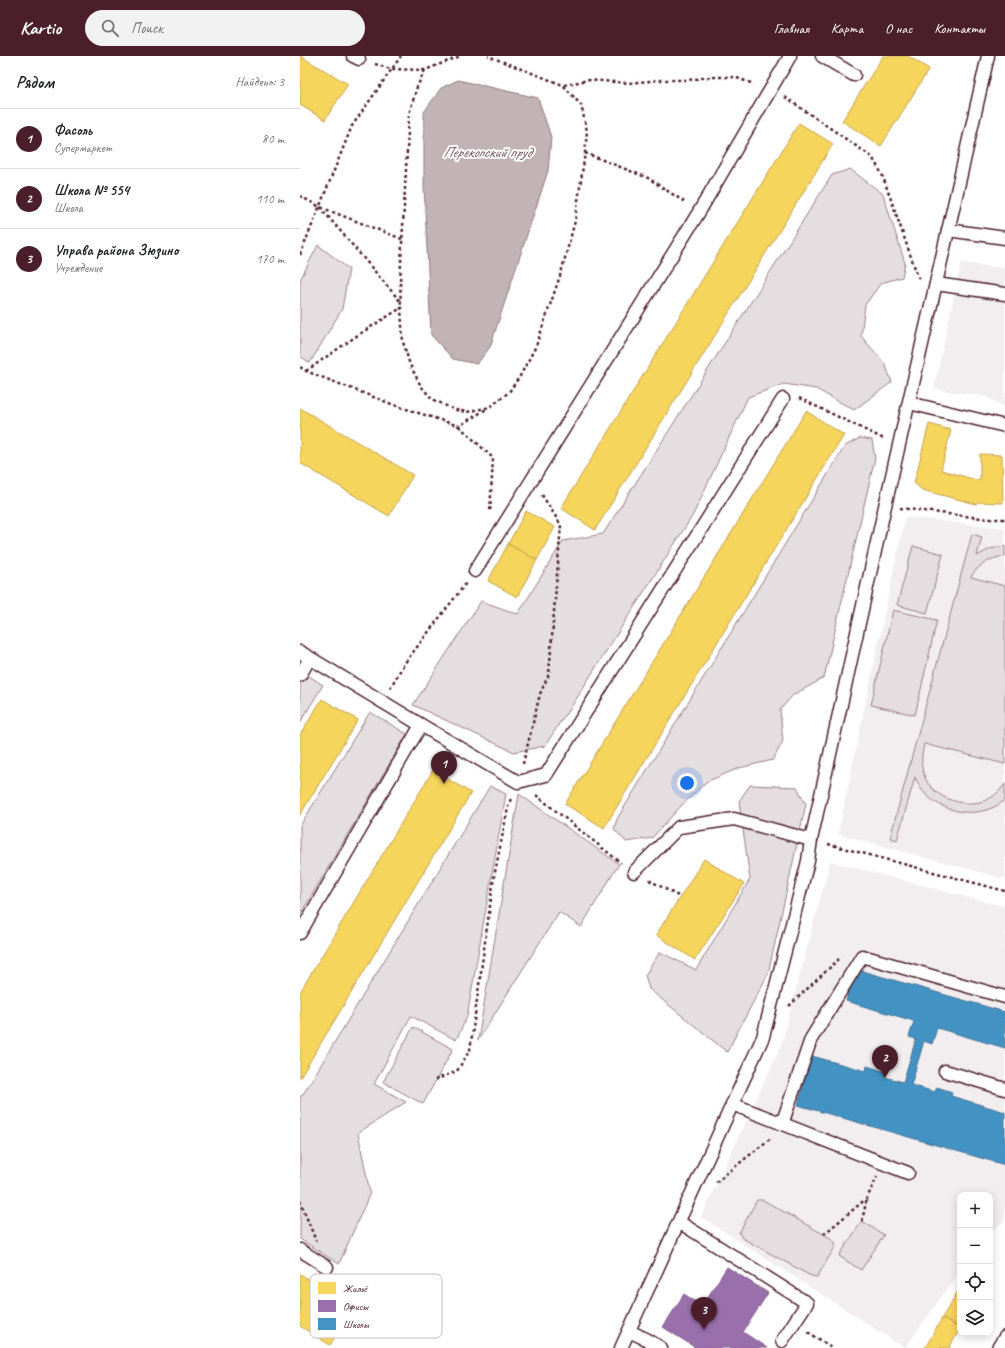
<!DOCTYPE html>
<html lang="ru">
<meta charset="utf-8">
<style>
body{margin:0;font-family:Caveat,sans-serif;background:#f2f2f2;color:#202124}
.controls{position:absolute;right:12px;bottom:12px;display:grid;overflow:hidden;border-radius:8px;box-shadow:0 2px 10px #0003}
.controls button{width:36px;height:36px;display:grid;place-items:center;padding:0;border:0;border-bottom:1px solid #e0e0e0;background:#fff;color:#202124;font:20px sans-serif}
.you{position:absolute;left:387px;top:727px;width:14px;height:14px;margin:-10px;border:3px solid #fff;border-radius:50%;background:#1a73e8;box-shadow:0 0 0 6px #1a73e833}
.badge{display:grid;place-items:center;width:26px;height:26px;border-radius:50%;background:#4a1f2b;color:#fff;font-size:13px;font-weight:700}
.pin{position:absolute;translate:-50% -33px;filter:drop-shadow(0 1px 2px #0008)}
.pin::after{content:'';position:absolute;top:21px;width:14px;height:12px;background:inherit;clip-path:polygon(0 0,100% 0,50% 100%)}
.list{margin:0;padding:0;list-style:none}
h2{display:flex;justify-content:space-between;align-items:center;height:52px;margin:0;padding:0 16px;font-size:17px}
h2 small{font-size:13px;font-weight:400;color:#757577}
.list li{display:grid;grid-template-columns:26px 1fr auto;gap:12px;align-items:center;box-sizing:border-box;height:60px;padding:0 16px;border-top:1px solid #e0e0e0}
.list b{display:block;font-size:15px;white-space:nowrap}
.list p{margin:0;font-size:13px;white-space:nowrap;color:#757577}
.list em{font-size:13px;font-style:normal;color:#757577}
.icon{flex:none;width:22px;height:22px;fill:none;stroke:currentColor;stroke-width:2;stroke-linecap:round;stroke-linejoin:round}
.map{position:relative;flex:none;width:705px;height:1292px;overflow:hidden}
header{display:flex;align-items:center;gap:24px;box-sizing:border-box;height:56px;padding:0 20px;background:#4a1f2b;color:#fff}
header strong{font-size:19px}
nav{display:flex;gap:22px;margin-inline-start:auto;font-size:14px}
.search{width:280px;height:36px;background:#f2f2f2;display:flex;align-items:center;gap:10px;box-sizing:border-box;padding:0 14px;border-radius:22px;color:#757577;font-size:15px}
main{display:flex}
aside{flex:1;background:#fff}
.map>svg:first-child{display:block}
.built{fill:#f2eeef}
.green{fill:#e5dee0;stroke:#987e86}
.water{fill:#c1b3b6;stroke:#91787e}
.homes{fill:#f6d55c;stroke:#c29e4d}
.offices{fill:#9970ab;stroke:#815885}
.schools{fill:#4393c3;stroke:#457095}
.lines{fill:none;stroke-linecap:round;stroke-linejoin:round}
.lane-casing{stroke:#4a1f2b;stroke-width:15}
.path{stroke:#4a1f2b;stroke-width:2.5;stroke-dasharray:3 3;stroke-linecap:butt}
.lane{stroke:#fff;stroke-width:12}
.labels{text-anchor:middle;stroke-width:4;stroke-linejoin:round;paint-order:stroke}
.water-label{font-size:15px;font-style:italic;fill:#74535c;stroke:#fff}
.key{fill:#fff;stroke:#c9bcbf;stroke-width:1}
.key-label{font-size:11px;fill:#4a1f2b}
</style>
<header>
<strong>Kartio</strong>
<div class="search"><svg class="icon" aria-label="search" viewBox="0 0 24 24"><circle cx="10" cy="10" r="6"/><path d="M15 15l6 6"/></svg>Поиск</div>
<nav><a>Главная</a><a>Карта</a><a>О нас</a><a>Контакты</a></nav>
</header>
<main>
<aside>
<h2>Рядом<small>Найдено: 3</small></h2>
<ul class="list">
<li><span class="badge">1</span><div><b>Фасоль</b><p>Супермаркет</p></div><em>80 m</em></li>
<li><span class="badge">2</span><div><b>Школа № 554</b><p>Школа</p></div><em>110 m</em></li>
<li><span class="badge">3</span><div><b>Управа района Зюзино</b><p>Учреждение</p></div><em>170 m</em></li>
</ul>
</aside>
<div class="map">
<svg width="705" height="1292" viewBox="0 0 705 1292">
<rect width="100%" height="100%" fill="#fff"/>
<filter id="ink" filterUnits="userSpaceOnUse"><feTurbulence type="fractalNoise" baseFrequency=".025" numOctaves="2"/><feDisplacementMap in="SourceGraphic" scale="8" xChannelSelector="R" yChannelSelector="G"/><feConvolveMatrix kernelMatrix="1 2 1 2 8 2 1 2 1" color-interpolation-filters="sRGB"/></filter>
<g filter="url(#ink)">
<g class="built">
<polygon points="661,207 705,212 705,351 684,340 634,333"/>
<polygon points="605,461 705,472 705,823 538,778"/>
<polygon points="530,805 705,851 705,1164 690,1176 690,1139 660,1139 660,1215 605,1292 401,1161 481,990"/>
</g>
<g class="green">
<polygon points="550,113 583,138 605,207 602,221 581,227 565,249 561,280 585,308 592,326 554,354 516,333 484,328 448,341 393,459 291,619 267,658 266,657 245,690 214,696 113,649 181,545 218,558 263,485 303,478 532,119"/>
<polygon points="18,189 49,213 42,253 10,307 0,300 0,224"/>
<polygon points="560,382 572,384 575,402 524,622 493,639 480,654 483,685 473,704 439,712 406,726 381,750 352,782 326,786 314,773 317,763 545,390"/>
<path d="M672 478 682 481 677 500 690 493 705 490V500C690 502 678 509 671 521L705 530V708L624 688C622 697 620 709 624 719 632 744 670 755 692 741 697 738 701 733 705 728V744C682 763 648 759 626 739 621 734 618 727 615 721L597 784 590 782Z"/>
<polygon points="613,490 643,498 627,557 597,549"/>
<polygon points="593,554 637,564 615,659 571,649"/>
<polygon points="0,614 23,629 0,667"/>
<polygon points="70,656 107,678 0,859 0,770"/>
<polygon points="450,729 497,731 506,748 468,918 427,996 349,933 345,919 360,896 396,914 450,823 439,745"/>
<polygon points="190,730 206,738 167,961 156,984 111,960 74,1028 106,1046 58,1077 70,1137 39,1208 0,1183 0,1040 2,1040"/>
<polygon points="219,738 319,808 281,871 259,856 178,984"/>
<polygon points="113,971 153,993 123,1048 83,1026"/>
<polygon points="457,1144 463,1144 532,1183 536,1188 535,1191 517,1221 511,1220 442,1182 439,1177"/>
<polygon points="562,1165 584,1179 561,1214 539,1200"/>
</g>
<polygon class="water" points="158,24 238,42 251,81 248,115 190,291 177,308 153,303 131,279 124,130 124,56 141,32"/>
<g class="homes">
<polygon points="0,0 48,28 25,64 0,49"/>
<polygon points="583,0 608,0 629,13 581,90 542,65"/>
<polygon points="499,67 533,88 295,474 261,452"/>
<polygon points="0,352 113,419 89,460 0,407"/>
<polygon points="506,355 544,379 304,772 265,748"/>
<polygon points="629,368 651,374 641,414 680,425 680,398 702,399 703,447 678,446 676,448 622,434 614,427"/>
<polygon points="226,455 255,471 237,504 208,488"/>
<polygon points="208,488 237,504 217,541 188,525"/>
<polygon points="22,643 58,664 0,759 0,679"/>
<polygon points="133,714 171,737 0,1022 0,936"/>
<polygon points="404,803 444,828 395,904 356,879"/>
<polygon points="0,1218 53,1251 30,1289 0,1270"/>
<polygon points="660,1232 660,1272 642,1262"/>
<polygon points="642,1262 660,1273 649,1292 625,1292"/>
</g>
<polygon class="offices" points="427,1211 468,1237 443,1276 467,1292 396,1292 363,1271 384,1238 402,1250"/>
<polygon class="schools" points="555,913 705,956 705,992 637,972 632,988 624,985 611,1029 635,1036 637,1031 652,1036 651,1040 705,1056 705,1109 498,1049 512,1000 566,1015 567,1010 586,1016 585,1021 603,1026 616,983 609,981 614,965 546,945"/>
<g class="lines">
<g class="lane-casing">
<g id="lane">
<polyline points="53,0 59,3"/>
<polyline points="522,0 554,19"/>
<polyline points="648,174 705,182"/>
<polyline points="636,228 705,238"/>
<polyline points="609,347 705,370"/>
<polyline points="175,515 399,156 490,0"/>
<polyline points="0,596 121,669 218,726 246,719 483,343"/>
<polyline points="0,619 10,602"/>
<polyline points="334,816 379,771 434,763 511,784"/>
<polyline points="0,877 121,669"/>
<polyline points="645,1015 705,1033"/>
<polyline points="432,1048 608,1117"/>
<polyline points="482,1068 511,983 562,900 705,941"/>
<polyline points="379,1166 507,1247 482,1285"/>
<polyline points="0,1194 27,1211"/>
<polyline points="329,1275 346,1283 361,1292"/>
<polyline points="321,1292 463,981 508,805 511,784 585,450 688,0"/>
<polyline points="698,1292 705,1281"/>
</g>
</g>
<g class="path">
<polyline points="75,8 91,13 125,14 161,0"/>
<polyline points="125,14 117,31 109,58 100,225 101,252 103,286 110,309 121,330 132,343 155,354 167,356 190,351 209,336 220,320 236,290 261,217 275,165 285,97 287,75 281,49 263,29 188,0"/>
<polyline points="264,29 288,24 328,27 363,24 388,24 410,21 434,21 454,28"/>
<polyline points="485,41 572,101 582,118 618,221 620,222"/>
<polyline points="285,97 348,122 386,147"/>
<polyline points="0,140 20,151 102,183"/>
<polyline points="20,151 100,245"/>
<polyline points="0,199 52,70 101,0"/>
<polyline points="0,311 6,315 94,349 159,370 188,352"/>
<polyline points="6,315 58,279 101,252"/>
<polyline points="499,342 584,383"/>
<polyline points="159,370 193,402 190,457"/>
<polyline points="600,452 689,463 705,463"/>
<polyline points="90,632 104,608 166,527"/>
<polyline points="223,708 240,638 249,618 261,469 242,439"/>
<polyline points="236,739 321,807"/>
<polyline points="528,788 705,835"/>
<polyline points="349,824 380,841"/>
<polyline points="489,950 539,903"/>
<polyline points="135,1024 157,1015 170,994 194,821 209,747 212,741"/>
<polyline points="416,1126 471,1082"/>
<polyline points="0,1145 16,1185"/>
<polyline points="562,1165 567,1142"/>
<polyline points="524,1178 567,1142 577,1121"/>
<polyline points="508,1276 533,1292"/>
</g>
<use href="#lane" class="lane"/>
</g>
</g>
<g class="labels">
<g class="water-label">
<text x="187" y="101">Перекопский пруд</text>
</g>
</g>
<rect x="10" y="1218" width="132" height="64" rx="6" class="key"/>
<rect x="18" y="1226" width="18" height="12" fill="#f6d55c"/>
<rect x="18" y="1244" width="18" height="12" fill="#9970ab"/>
<rect x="18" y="1262" width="18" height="12" fill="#4393c3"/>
<g class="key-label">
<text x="43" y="1236">Жильё</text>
<text x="43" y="1254">Офисы</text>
<text x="43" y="1272">Школы</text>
</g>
</svg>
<div class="controls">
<button>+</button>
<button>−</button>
<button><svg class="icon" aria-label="locate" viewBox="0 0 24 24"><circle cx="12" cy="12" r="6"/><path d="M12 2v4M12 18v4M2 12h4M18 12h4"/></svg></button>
<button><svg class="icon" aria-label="layers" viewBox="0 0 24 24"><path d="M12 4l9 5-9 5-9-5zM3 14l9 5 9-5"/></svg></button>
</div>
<div class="you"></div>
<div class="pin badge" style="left:144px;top:728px">1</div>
<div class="pin badge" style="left:585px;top:1022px">2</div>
<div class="pin badge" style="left:404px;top:1274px">3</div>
</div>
</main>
